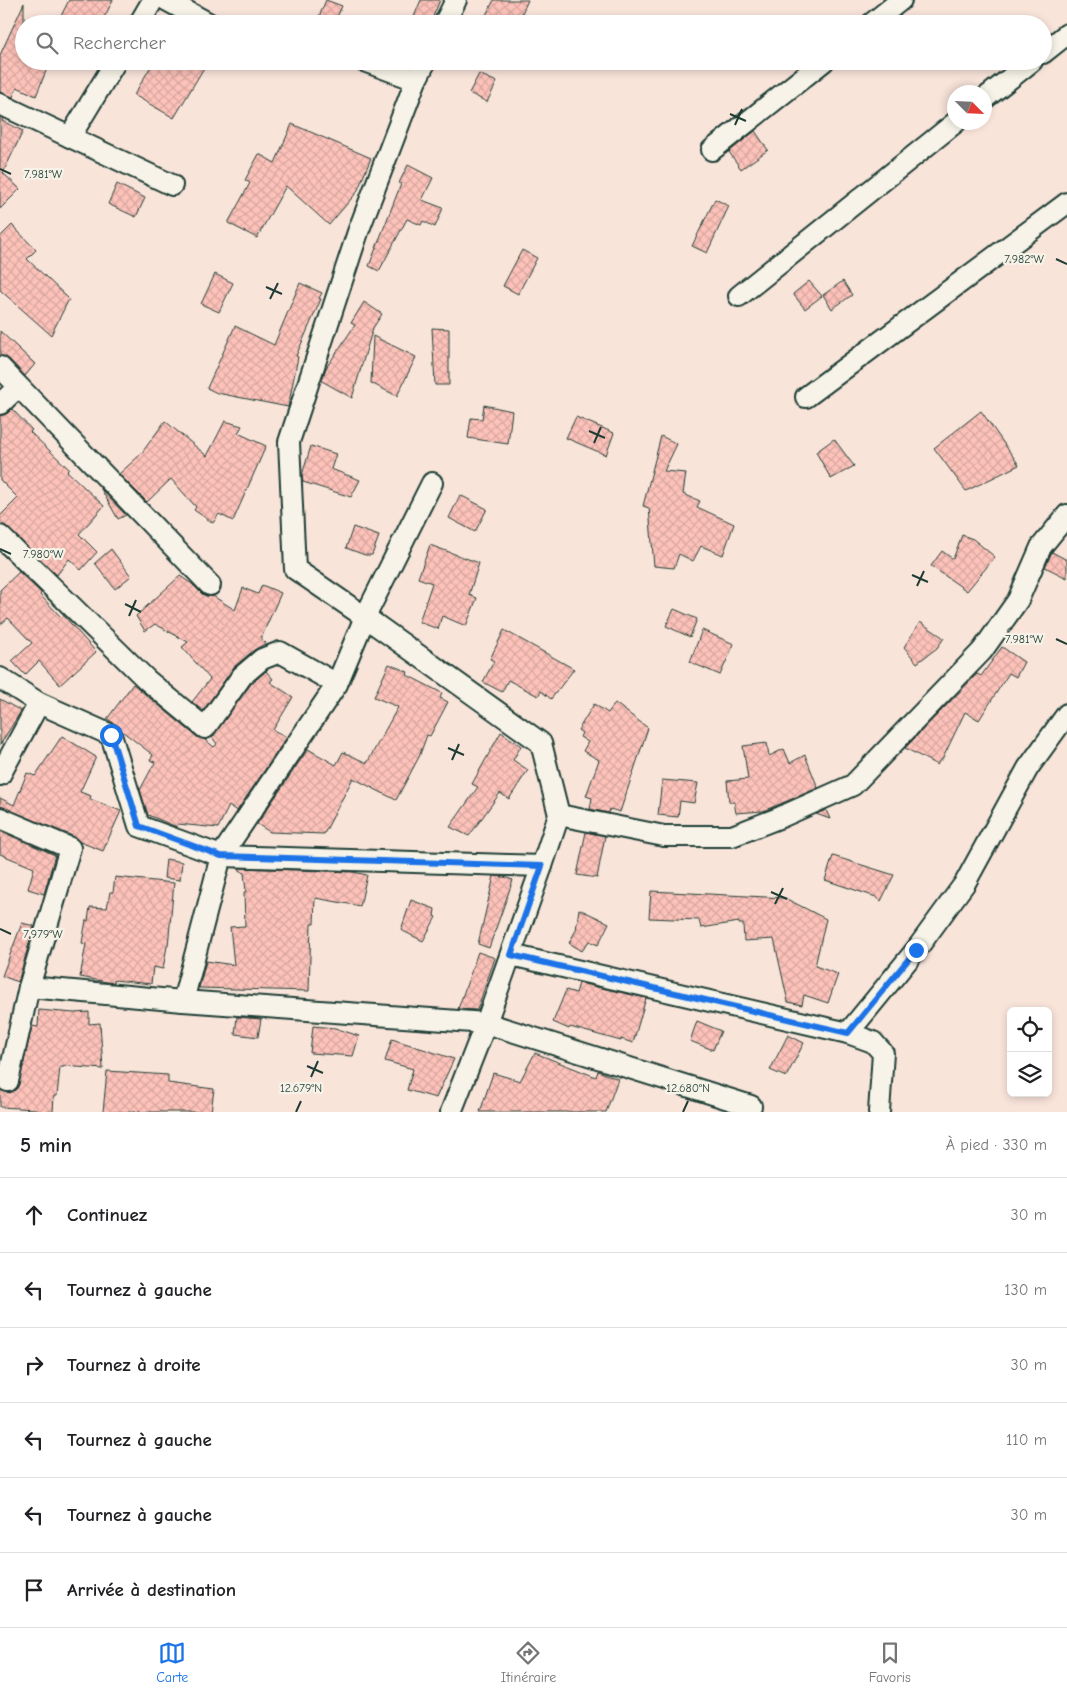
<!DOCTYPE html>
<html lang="fr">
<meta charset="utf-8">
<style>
body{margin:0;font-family:"Comic Neue",sans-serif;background:#f2f2f2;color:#202124}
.controls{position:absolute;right:15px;bottom:15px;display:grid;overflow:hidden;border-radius:8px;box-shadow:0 2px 8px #0003}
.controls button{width:45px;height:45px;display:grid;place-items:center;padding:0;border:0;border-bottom:1px solid #e0e0e0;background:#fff;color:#202124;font:25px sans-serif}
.compass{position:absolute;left:947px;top:85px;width:45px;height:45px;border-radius:50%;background:#fff;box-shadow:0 2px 8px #0003;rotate:114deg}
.stop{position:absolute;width:15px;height:15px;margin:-11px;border:4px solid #1a73e8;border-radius:50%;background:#fff}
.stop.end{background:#1a73e8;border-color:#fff;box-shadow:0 1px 5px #0008}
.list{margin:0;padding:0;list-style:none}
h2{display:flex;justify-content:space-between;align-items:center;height:65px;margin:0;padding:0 20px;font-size:21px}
h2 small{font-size:16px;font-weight:400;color:#757577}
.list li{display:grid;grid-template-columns:32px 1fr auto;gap:15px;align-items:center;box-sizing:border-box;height:75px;padding:0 20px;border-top:1px solid #e0e0e0}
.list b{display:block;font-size:19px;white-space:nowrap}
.list em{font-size:16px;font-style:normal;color:#757577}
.icon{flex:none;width:28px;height:28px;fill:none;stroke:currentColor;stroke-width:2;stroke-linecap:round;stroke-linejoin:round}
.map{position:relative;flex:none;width:1067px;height:1112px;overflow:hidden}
.search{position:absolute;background:#fff;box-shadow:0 2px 8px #0003;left:15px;right:15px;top:15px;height:55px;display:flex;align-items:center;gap:12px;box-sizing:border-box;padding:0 18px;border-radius:28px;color:#757577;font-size:19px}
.sheet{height:515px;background:#fff}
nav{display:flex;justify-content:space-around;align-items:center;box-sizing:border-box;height:70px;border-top:1px solid #e0e0e0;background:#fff;font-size:14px;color:#757577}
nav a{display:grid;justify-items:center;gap:2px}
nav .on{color:#1a73e8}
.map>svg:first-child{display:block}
.building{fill:url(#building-cross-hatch);stroke:#1f3d34}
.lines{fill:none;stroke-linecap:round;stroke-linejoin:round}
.minor-casing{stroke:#1f3d34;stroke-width:24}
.minor{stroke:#f7f3e8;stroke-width:20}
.route{stroke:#1a73e8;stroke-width:6}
.ticks{fill:none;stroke:#1f3d34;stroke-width:2}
.ticks-label{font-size:12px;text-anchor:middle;fill:#1f3d34;stroke:#f7f3e8;stroke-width:4.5;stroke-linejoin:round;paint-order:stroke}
</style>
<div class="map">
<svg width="1067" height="1112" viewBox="0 0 1067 1112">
<defs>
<pattern id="building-cross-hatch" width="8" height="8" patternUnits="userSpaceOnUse" patternTransform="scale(1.25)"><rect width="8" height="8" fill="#fdc2ba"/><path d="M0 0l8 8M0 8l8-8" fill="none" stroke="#d8a8a0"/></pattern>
</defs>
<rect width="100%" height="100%" fill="#f9e4da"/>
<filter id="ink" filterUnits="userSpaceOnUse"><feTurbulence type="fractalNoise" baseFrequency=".02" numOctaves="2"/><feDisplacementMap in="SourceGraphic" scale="10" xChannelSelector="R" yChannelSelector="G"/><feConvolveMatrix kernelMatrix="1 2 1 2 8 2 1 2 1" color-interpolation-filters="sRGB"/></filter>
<g filter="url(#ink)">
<g class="building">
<polygon points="69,0 113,0 101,24 57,24"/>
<polygon points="326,0 342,6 334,24 316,24"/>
<polygon points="421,0 440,0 430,24 411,24"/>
<polygon points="494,0 528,0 517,24 481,24"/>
<polygon points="24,3 24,61 50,61 36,96 17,87 13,97 0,92 0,55"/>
<polygon points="154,61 208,61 174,118 134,95"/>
<polygon points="479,74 497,82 487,102 469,93"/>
<polygon points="0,117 3,119 2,121 23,131 3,173 20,189 0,209"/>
<polygon points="292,124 371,158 357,192 329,225 286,186 257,238 228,223 250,183 245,180 259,154 275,163"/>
<polygon points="755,131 768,150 741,169 729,152"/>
<polygon points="408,165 433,178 422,200 443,208 435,227 423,221 421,225 407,219 379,271 369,266 401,184 399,183"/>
<polygon points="117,184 145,198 136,217 108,204"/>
<polygon points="715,199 729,206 707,253 692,246"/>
<polygon points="12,225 36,250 27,259 69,299 51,335 0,290 0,237"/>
<polygon points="522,250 537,258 518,294 503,286"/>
<polygon points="215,274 233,283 219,312 201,304"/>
<polygon points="809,281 822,296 805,309 793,294"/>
<polygon points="843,281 852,295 832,309 823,295"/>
<polygon points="300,283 322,293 319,298 321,299 296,356 298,357 288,407 217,393 207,388 235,326 274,345"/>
<polygon points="364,302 382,314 373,328 352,398 322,381 326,368 355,325 351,323"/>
<polygon points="432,328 449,329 449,385 435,385"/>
<polygon points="0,331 35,364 25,376 9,359 0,355"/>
<polygon points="373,336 416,357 397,396 371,383"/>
<polygon points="484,405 512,411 508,444 468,438 471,418 482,419"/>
<polygon points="12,409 32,430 30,432 69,469 67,471 104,506 79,534 97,552 81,570 69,559 57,575 8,528 0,524 0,516 18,498 0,480 0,416 8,413"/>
<polygon points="981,411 1019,465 966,491 934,448"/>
<polygon points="576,417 614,433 606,455 566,438"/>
<polygon points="165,421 207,456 225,421 242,426 238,433 266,446 233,521 219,514 213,523 194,510 196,507 171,479 147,502 119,474 141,454"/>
<polygon points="661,436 677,444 664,471 686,473 683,494 700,501 697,507 734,524 723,555 701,546 693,561 679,554 674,568 654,566 649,508 643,506"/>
<polygon points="834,439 854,466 831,479 816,452"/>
<polygon points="311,446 336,454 331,469 360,480 351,497 303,482 302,475"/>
<polygon points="101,489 126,515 118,519"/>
<polygon points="460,495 487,509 475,532 449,518"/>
<polygon points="353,527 379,536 372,555 365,555 346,548"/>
<polygon points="962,535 973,539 995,557 967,591 931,566 942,551 953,559"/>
<polygon points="430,545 479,563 469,595 477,598 466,626 442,616 438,629 419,622 432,583 418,578"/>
<polygon points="111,549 131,576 115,589 95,563"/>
<polygon points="1052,552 1067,560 1067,578 1045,567"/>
<polygon points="19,572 41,593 40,595 61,617 63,615 96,652 60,685 39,661 25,675 12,661 32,643 8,618 0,625 0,590"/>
<polygon points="180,576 192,584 202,594 207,596 213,596 235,610 243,588 258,594 262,585 281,593 261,638 266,643 254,650 234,667 203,711 192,702 210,679 182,647 188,642 155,624 145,631 136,616"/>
<polygon points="674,609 697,619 690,637 666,626"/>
<polygon points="920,622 944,638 937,648 917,663 904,647"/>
<polygon points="504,630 574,669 551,699 541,691 538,696 508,680 502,692 483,682 494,661 490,659"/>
<polygon points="702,630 734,644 720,675 690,662"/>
<polygon points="1002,647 1024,662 1016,677 1009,673 979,720 965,712 942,760 940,760 937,765 905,748 977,674 981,676"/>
<polygon points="389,664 408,672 407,675 442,693 440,698 448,702 430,736 427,735 419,757 396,800 353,778 324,834 270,832 257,824 308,749 336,765 343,752 367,763 398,707 374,697"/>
<polygon points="266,671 273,679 270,682 293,697 273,730 287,737 237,811 229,806 218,828 178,824 177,827 148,815 140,790 155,762 150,760 153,755 122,731 120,727 107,719 133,684 197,737 205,740 214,747 217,744 212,737 251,684"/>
<polygon points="0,699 21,711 0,745"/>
<polygon points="615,703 648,728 620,812 610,809 609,813 590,809 592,798 586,796 599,760 583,751 588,742 580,737 582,733 578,730 594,704 608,713"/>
<polygon points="501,732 521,746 513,760 528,770 509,799 500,793 469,836 450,827 478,787 472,784"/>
<polygon points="62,736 96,757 80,792 91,796 90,799 121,811 103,851 80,842 75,837 0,806 0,798 14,805 27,773 35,776"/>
<polygon points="767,743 769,756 784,749 790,763 805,755 818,788 763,811 736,813 734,802 729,802 727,781 748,779 743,746"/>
<polygon points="662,780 698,783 694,803 680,801 678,817 658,815"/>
<polygon points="826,810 830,819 816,814"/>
<polygon points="0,831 55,855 44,894 28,889 34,868 0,854"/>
<polygon points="586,832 605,836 597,878 577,875"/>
<polygon points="833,856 894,875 881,901 876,897 825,880"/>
<polygon points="166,859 182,862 180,880 164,878"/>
<polygon points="237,868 353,872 367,875 360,906 315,898 314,924 311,924 309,991 199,988 206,961 234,965 230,927 245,926 244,892 246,892 244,873"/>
<polygon points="494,876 504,877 513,880 489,948 478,944"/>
<polygon points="115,877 174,883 168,946 167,946 163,969 153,967 151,984 114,980 114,983 107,982 80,977 86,944 82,943 86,920 88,921 90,907 107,908 110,892 113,892"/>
<polygon points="651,891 785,898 826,919 815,966 838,974 828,1003 804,995 802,1005 788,1002 774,939 744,941 743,924 739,924 739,922 701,928 699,920 649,918"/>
<polygon points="411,900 435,909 434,916 436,917 423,941 401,930"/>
<polygon points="579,909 609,923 598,945 589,941 582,951 569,943 576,930"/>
<polygon points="22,923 34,926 18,982 2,976"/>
<polygon points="478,952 495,958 477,1010 458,1009"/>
<polygon points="579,983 646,998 633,1043 621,1039 621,1041 570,1027 569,1029 553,1022 566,990 576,993"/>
<polygon points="39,1010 74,1013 89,1012 89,1024 100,1023 103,1069 64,1066 64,1067 60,1067 57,1096 54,1096 53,1112 36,1112 36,1109 0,1107 0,1090 10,1093 16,1089 19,1084 32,1026 38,1027"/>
<polygon points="237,1017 261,1019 258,1037 235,1034"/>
<polygon points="697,1021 721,1031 713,1050 690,1041"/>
<polygon points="313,1026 335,1028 359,1036 353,1056 310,1053"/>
<polygon points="788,1035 804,1043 786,1077 770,1070"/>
<polygon points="392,1039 454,1059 436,1098 407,1090 413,1069 385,1061"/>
<polygon points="535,1053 596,1077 598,1071 618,1079 606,1112 480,1112 493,1073 520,1081"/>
<polygon points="107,1071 168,1075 168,1083 214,1089 211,1112 103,1112"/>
</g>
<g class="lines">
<g class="minor-casing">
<g id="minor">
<polyline points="166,0 210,24"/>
<polyline points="139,24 153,0"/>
<polyline points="444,24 456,0"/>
<polyline points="871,24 901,0"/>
<polyline points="1043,53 1067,34"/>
<polyline points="364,61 416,80"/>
<polyline points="984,99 1032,61"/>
<polyline points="0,104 172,185"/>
<polyline points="70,137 116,61"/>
<polyline points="712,150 824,61"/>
<polyline points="739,296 956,122"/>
<polyline points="0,367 210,585"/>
<polyline points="806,397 1067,203"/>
<polyline points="0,404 18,387"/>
<polyline points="432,483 365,617 541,743 559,815 542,866 486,1023 451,1112"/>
<polyline points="0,536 147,680 205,728 242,676 262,659 280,652 337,684"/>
<polyline points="0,678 39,703 111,735 139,826 221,856 542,866"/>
<polyline points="0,775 39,703"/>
<polyline points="559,815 664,836 732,836 781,817 853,785 982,651 1018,600 1041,547 1067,515"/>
<polyline points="0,818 70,848 29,987 8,1081 0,1077"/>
<polyline points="511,955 848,1033 916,950 965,883 1028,768 1067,714"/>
<polyline points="29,987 183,1001 486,1023 751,1106"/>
<polyline points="183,1001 221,856 337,684 365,617 295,569 289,442 358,232 416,80 426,61"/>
<polyline points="848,1033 873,1042 883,1053 879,1112"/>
</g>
</g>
<use href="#minor" class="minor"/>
</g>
</g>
<g class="lines" filter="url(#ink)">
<polyline class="route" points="111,735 139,826 221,856 542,866 511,955 848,1033 916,950"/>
</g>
<path class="ticks" d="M730 114 746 121M735 125 742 109M0 169 11 174M1056 259 1067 264M266 287 282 294M270 299 278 283M589 431 605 438M594 443 601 427M0 549 11 554M912 575 928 582M917 586 924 571M125 604 141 612M129 616 136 600M1056 639 1067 644M448 748 464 755M452 760 459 744M771 892 787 899M775 904 783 888M0 929 11 934M307 1066 323 1073M311 1077 318 1061M296 1112 301 1101M683 1112 688 1101"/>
<g class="ticks-label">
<text x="43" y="178">7.981°W</text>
<text x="1024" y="263">7.982°W</text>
<text x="43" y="558">7.980°W</text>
<text x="1024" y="643">7.981°W</text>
<text x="43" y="938">7.979°W</text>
<text x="301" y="1092">12.679°N</text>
<text x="688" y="1092">12.680°N</text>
</g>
</svg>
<div class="controls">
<button><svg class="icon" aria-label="locate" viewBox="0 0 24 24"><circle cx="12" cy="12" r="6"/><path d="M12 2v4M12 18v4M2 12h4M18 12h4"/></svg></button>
<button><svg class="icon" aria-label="layers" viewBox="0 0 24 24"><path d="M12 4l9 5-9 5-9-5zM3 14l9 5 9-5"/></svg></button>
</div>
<svg class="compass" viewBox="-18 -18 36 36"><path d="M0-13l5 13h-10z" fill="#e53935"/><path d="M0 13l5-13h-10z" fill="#757577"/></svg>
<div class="stop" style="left:111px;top:735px"></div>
<div class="stop end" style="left:916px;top:950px"></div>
<div class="search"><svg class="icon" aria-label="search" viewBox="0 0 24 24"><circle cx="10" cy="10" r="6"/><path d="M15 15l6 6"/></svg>Rechercher</div>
</div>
<section class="sheet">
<h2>5 min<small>À pied · 330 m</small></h2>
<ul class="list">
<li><svg class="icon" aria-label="ahead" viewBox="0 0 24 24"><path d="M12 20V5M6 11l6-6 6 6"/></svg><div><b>Continuez</b></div><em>30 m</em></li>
<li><svg class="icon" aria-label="left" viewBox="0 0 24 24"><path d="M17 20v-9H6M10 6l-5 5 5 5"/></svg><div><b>Tournez à gauche</b></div><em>130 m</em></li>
<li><svg class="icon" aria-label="right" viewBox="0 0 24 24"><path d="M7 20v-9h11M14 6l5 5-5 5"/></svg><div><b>Tournez à droite</b></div><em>30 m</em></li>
<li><svg class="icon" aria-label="left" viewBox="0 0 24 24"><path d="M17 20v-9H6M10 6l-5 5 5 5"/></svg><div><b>Tournez à gauche</b></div><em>110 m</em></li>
<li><svg class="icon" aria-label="left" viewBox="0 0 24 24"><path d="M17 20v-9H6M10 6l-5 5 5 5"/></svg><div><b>Tournez à gauche</b></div><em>30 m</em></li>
<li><svg class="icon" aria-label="arrive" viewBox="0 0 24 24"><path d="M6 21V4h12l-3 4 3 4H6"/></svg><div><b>Arrivée à destination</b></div></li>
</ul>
</section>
<nav>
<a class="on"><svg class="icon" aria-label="map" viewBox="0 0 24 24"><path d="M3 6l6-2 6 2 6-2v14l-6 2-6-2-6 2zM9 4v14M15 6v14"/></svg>Carte</a>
<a><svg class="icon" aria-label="directions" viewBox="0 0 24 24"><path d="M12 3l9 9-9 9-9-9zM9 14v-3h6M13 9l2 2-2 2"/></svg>Itinéraire</a>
<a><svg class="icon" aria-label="saved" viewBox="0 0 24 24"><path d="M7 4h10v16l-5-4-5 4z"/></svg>Favoris</a>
</nav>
